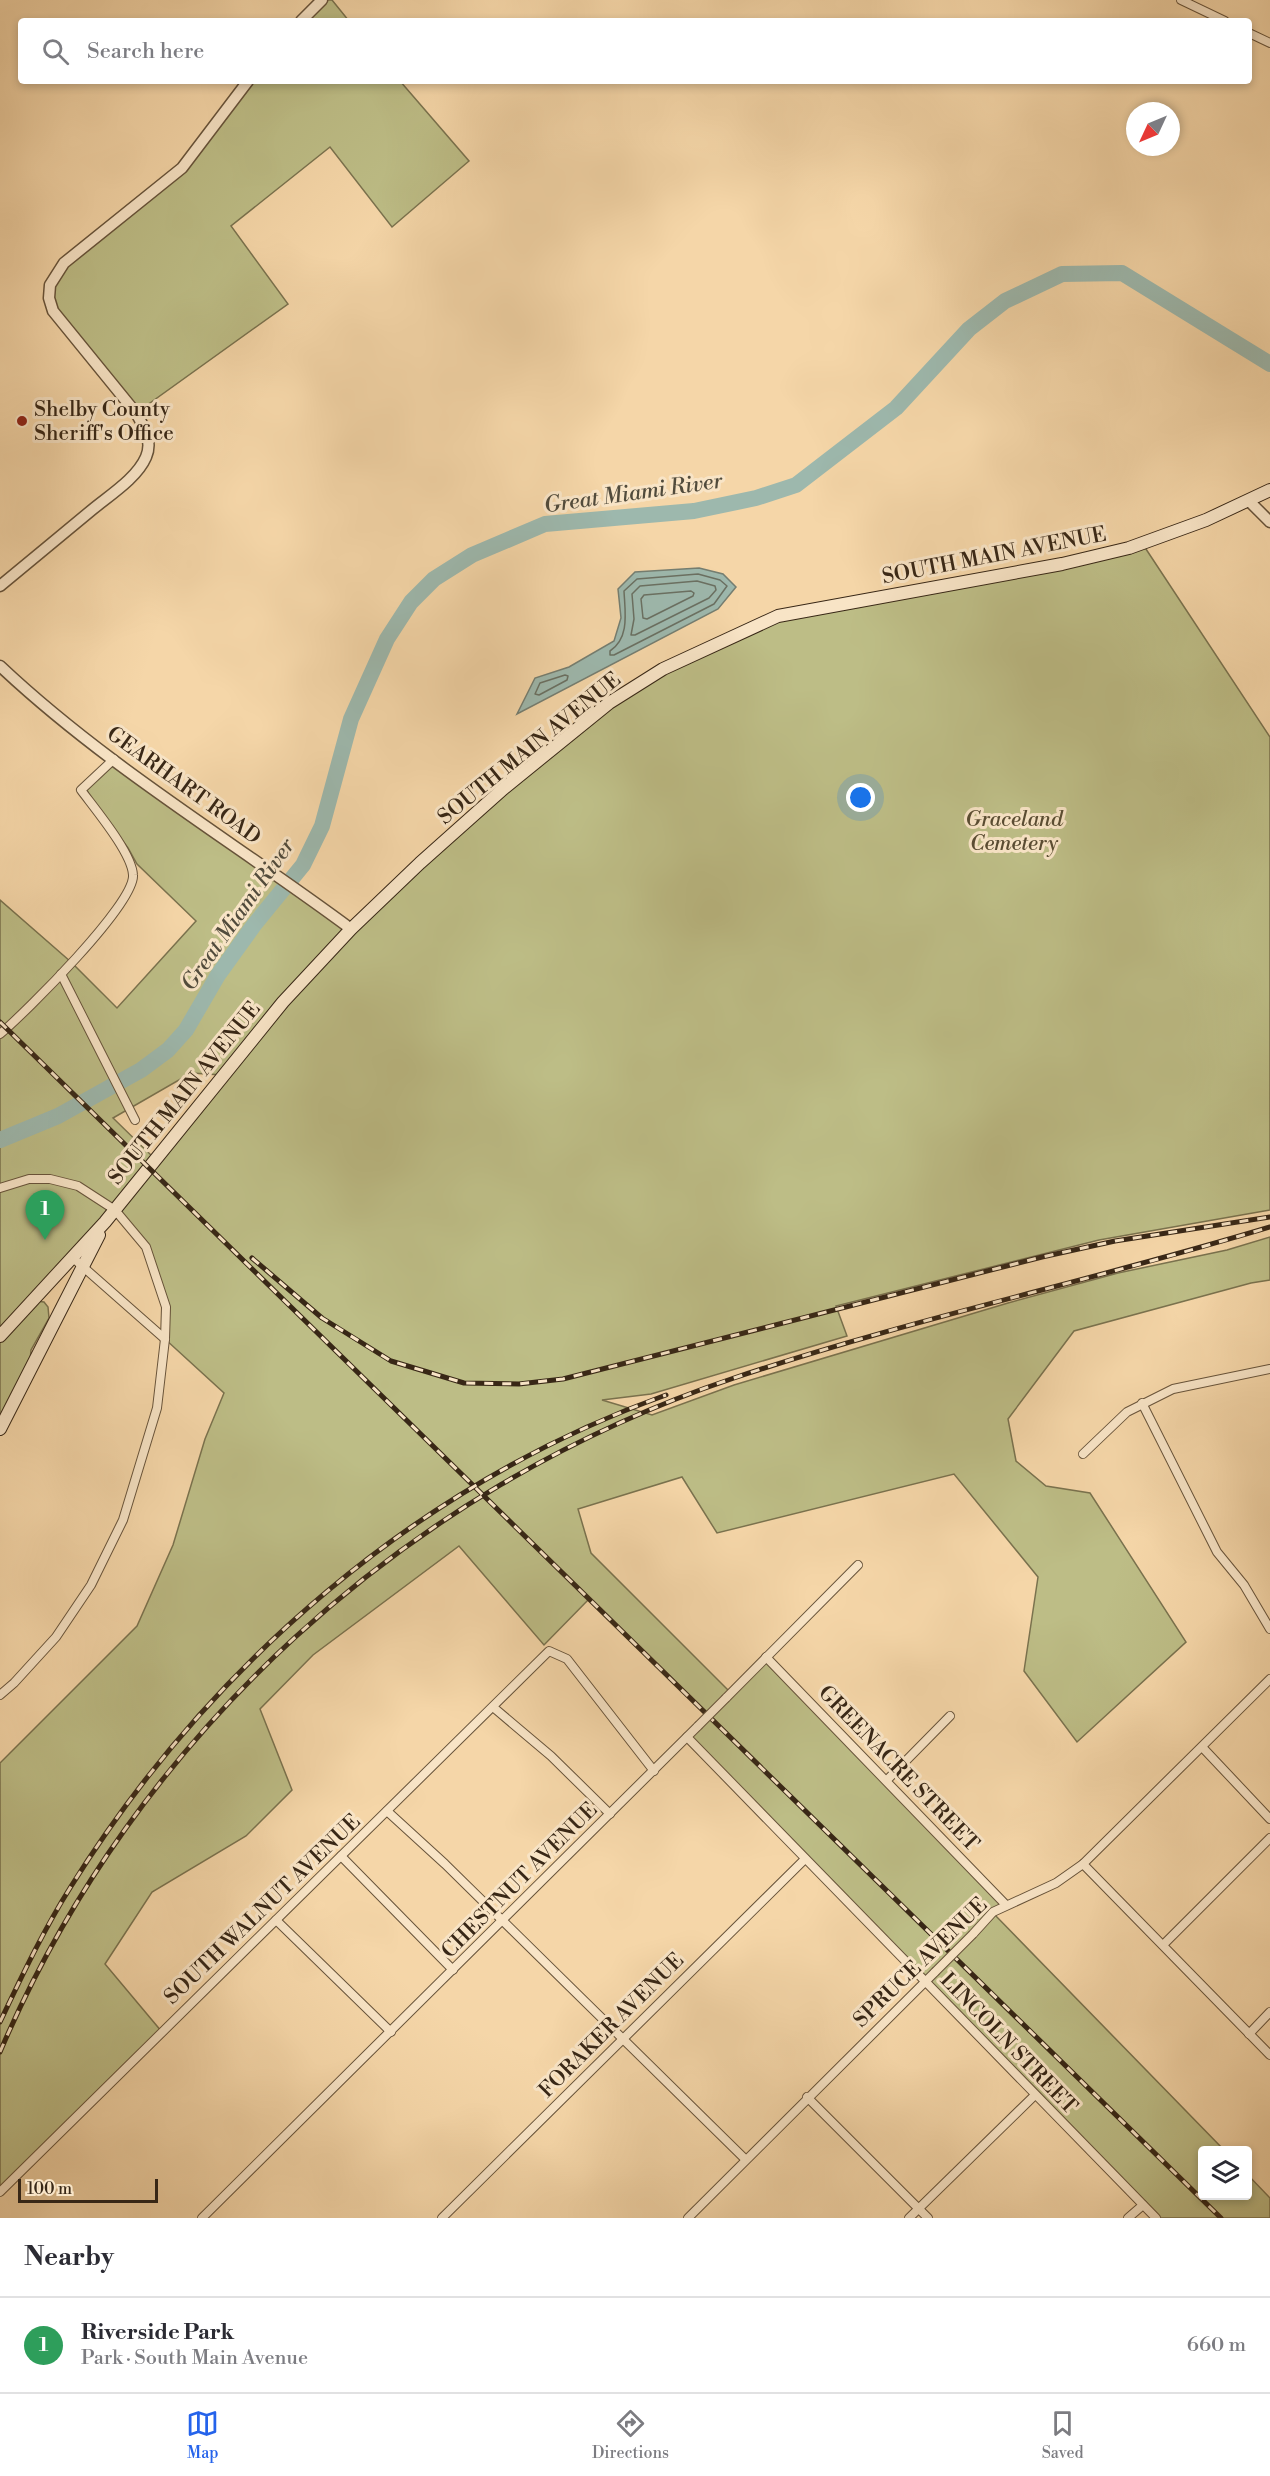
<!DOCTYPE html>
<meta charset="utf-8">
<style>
body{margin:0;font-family:"Libre Bodoni",serif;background:#f2f2f3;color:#2b2b33}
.controls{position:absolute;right:18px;bottom:18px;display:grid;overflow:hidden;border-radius:6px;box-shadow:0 3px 9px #0003}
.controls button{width:54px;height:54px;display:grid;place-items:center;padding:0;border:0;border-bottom:2px solid #e1e1e2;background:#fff;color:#2b2b33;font:30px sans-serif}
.compass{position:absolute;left:1126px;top:102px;width:54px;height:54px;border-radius:50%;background:#fff;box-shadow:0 3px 9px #0003;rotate:226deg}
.scale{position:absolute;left:18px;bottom:15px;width:140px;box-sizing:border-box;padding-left:6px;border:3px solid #382716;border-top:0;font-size:16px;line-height:21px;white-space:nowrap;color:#382716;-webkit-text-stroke:4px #f8e4c6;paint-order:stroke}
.you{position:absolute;left:861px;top:798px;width:21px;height:21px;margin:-15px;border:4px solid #fff;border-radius:50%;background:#1a73e8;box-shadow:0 0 0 9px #1a73e833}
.badge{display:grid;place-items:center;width:39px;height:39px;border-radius:50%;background:#2563eb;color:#fff;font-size:20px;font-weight:700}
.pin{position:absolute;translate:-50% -50px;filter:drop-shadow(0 2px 3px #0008)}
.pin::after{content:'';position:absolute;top:32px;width:21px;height:18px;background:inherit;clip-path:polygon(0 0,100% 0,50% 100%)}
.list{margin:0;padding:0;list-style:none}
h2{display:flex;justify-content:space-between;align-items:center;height:78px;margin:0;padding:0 24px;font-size:26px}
h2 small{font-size:20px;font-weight:400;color:#7c7c81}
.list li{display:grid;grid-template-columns:39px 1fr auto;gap:18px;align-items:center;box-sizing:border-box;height:96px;padding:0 24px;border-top:2px solid #e1e1e2}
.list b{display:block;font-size:22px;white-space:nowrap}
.list p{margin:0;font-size:20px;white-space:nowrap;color:#7c7c81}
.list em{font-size:20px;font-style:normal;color:#7c7c81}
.icon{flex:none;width:33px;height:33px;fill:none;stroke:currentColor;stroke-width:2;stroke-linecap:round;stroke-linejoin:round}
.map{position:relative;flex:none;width:1270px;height:2218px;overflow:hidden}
.search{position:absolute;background:#fff;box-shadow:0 3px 9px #0003;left:18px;right:18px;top:18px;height:66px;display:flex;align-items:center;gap:15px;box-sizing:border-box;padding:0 21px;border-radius:6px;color:#7c7c81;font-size:22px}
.sheet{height:174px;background:#fff}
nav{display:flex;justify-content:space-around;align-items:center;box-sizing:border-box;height:84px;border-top:2px solid #e1e1e2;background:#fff;font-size:16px;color:#7c7c81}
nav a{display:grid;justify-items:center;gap:3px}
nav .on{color:#2563eb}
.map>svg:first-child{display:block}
.green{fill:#bdbd86;stroke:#7a724e;stroke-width:1.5;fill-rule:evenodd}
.water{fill:#9db8ad;stroke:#757e71;stroke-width:1.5}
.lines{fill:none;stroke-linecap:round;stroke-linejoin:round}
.shore{stroke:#6a7062;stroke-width:1.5}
.river{stroke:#9db8ad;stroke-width:16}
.minor-casing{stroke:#67533a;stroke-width:10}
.tertiary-casing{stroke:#67533a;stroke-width:13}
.secondary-casing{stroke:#382716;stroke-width:14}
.minor{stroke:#f8e4c6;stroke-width:8}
.tertiary{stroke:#f8e4c6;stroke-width:10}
.secondary{stroke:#f8e4c6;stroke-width:12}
.rail-casing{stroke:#382716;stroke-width:5}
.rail{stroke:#f8e4c6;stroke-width:3;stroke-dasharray:9;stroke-linecap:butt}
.minor-bridge-casing{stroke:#67533a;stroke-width:10;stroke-linecap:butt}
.minor-bridge{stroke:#f8e4c6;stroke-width:8}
.poi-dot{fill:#8f2418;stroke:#f8e4c6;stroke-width:2}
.labels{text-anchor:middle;stroke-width:6;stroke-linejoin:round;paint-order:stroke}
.poi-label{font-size:21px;fill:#382716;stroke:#f8e4c6;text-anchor:start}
.street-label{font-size:21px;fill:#382716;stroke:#f8e4c6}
.park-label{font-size:21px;font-style:italic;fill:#594c32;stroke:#f8e4c6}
.water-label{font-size:22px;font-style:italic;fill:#514b3c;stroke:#f8e4c6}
</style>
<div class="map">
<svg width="1270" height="2218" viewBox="0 0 1270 2218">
<rect width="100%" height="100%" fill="#f5d6a8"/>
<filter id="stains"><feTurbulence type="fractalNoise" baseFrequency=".00333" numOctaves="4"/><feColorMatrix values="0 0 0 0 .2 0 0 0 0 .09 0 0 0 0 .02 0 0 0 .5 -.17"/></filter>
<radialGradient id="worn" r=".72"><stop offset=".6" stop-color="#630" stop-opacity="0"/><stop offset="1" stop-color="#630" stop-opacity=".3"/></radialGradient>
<g class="green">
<polygon points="322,0 332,0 349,21 301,21"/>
<polygon points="248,81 400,81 469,161 392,227 330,147 231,226 288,304 136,413 61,323 50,285 55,275 182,168"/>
<path d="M1142 543 1270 737V1210L1099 1240 836 1306 847 1336 651 1394 602 1400 652 1415 734 1385 1008 1303 1118 1273 1227 1250 1270 1237V1280L1251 1283 1074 1331 1008 1419 1016 1461 1046 1486 1090 1493 1186 1642 1077 1742 1024 1671 1038 1577 954 1474 717 1533 682 1477 578 1509 591 1553 731 1693 766 1657 1006 1905 993 1913 1224 2150H1202V2196H1248V2175L1270 2198V2218H1156L687 1737 708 1716 589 1599 544 1645 459 1546 313 1655 260 1709 292 1790 246 1836 152 1892 105 1964 162 2032 0 2192V1763L137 1626 173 1545 205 1439 224 1393 165 1339 166 1307 146 1247 115 1210 35 1301 44 1302 48 1307 49 1318 31 1350 29 1373 0 1417V900L71 962 117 1008 196 921 137 864 128 848 90 797 86 788 114 759 351 928 609 703 778 616ZM191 1073 222 1075 155 1159 113 1118Z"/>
</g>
<polygon class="water" points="699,568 723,574 736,587 718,609 517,714 535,678 569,667 614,641 621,618 618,589 635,572"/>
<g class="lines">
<g class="shore">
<path d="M698 574 720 580 727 586 714 604 614 655H610V651C630 638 625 612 624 591L637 579Z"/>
<polygon points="697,581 715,586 716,590 709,598 635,635 631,635 634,619 632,594 640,586"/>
<polygon points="691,591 694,593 693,596 647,619 643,618 641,599 644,595"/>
<polygon points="565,675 568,676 567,680 539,695 535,694 540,683"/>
</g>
<polyline class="river" points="0,1140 58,1116 141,1070 168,1050 186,1030 218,975 254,925 303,865 322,826 351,719 387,639 411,602 434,579 472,555 545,524 694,511 756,498 796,485 896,408 969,329 1005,301 1062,274 1122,273 1270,364"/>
<g class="minor-casing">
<g id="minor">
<polyline points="1181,0 1225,21"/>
<polyline points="1249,33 1270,43"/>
<polyline points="61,974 135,1120"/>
<path d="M0 1034C25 1013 135 904 133 875 132 853 95 809 81 790L114 759"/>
<polyline points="0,1188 29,1179 50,1179 78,1186 115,1210 146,1247 166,1307 165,1339 157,1408 123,1520 91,1585 56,1637 14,1683 0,1695"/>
<polyline points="73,1258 165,1339"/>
<polyline points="1142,1403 1217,1552 1244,1585 1270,1629"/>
<polyline points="1083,1454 1127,1412 1173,1389 1270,1369"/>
<polyline points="766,1657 1006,1905"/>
<polyline points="726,1698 858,1565"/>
<polyline points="493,1707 551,1756 610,1814"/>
<polyline points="687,1737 1156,2218"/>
<polyline points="1203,1748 1270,1819"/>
<polyline points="887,1780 950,1716"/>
<polyline points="387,1811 445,1864 745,2159"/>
<polyline points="341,1856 453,1970"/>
<polyline points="1083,1864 1270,2055"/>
<polyline points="276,1920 391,2032"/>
<polyline points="973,1934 993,1912 1056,1883 1083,1864 1270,1679"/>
<polyline points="1163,1945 1270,1838"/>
<polyline points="1249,2034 1270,2012"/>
<polyline points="807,2097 928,2218"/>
<polyline points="0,2192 549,1651 567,1659 654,1771"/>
<polyline points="202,2218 698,1726"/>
<polyline points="442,2218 805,1859"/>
<polyline points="688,2218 935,1972"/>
<polyline points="909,2218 1035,2095"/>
<polyline points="1128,2218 1143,2205"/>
</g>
</g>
<g class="tertiary-casing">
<g id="tertiary">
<polyline points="301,21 322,0"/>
<polyline points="1249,501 1270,522"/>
<path d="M0 586C31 560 62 535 93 509 110 495 137 478 146 457 153 441 144 427 136 413L53 311 49 298 50 285 64 263 182 168 248 81"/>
<path d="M0 666C106 766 234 842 351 929"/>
</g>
</g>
<g class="secondary-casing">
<g id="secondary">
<polyline points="0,1336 105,1222 283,1002 351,929 420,863 503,789 609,703 663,669 778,616 1062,564 1129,548 1206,520 1270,490"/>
<polyline points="0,1429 99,1235"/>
</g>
</g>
<use href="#minor" class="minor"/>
<use href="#tertiary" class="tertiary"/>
<use href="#secondary" class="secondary"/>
<g class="rail-casing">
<g id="rail">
<polyline points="0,1022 1221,2218"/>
<polyline points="252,1258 322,1318 391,1361 464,1383 519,1384 563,1379 1042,1257 1115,1241 1270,1217"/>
<path d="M0 2022C22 1976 43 1931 70 1888 208 1666 418 1484 666 1395"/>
<path d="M0 2052C135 1735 408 1487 734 1378 910 1319 1092 1281 1270 1227"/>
</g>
</g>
<use href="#rail" class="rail"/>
<g class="minor-bridge-casing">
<g id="minor-bridge">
<polyline points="698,1726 726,1698"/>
<polyline points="935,1972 973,1934"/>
</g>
</g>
<use href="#minor-bridge" class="minor-bridge"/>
</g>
<circle class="poi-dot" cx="22" cy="421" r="6"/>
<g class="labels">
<g class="poi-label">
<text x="34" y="416">Shelby County<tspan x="34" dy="24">Sheriff's Office</tspan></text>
</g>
<g class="street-label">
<text transform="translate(994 555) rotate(-11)" y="7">SOUTH MAIN AVENUE</text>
<text transform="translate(529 748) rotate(-39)" y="7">SOUTH MAIN AVENUE</text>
<text transform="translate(184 785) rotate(36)" y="7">GEARHART ROAD</text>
<text transform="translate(184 1093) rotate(-51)" y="7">SOUTH MAIN AVENUE</text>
<text transform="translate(899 1768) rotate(46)" y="7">GREENACRE STREET</text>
<text transform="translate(519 1880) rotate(-45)" y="7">CHESTNUT AVENUE</text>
<text transform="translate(262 1909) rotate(-44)" y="7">SOUTH WALNUT AVENUE</text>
<text transform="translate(920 1962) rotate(-44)" y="7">SPRUCE AVENUE</text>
<text transform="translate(611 2025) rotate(-45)" y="7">FORAKER AVENUE</text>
<text transform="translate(1009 2043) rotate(46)" y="7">LINCOLN STREET</text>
</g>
<g class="park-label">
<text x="1014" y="826">Graceland<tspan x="1014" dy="24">Cemetery</tspan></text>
</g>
<g class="water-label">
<text transform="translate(633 492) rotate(-8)" y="8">Great Miami River</text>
<text transform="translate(237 914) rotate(-55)" y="8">Great Miami River</text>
</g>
</g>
<rect width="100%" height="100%" filter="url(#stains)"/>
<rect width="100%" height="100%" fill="url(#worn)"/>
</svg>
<div class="controls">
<button><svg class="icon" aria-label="layers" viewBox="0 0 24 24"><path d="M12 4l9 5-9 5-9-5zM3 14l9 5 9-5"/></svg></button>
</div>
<svg class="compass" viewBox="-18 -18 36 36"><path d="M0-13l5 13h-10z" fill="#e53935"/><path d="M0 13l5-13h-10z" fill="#7c7c81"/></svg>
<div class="scale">100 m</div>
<div class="you"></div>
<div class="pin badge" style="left:45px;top:1240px;background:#2e9e5b">1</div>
<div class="search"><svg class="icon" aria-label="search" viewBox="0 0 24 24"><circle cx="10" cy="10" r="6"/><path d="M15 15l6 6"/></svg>Search here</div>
</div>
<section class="sheet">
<h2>Nearby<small></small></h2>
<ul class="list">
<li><span class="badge" style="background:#2e9e5b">1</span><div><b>Riverside Park</b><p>Park · South Main Avenue</p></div><em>660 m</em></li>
</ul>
</section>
<nav>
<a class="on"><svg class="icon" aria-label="map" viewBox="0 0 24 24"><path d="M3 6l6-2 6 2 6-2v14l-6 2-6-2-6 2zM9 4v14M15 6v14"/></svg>Map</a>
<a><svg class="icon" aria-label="directions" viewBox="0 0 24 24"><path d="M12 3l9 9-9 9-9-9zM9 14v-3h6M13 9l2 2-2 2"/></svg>Directions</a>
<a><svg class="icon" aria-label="saved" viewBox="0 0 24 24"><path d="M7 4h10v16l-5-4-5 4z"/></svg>Saved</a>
</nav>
